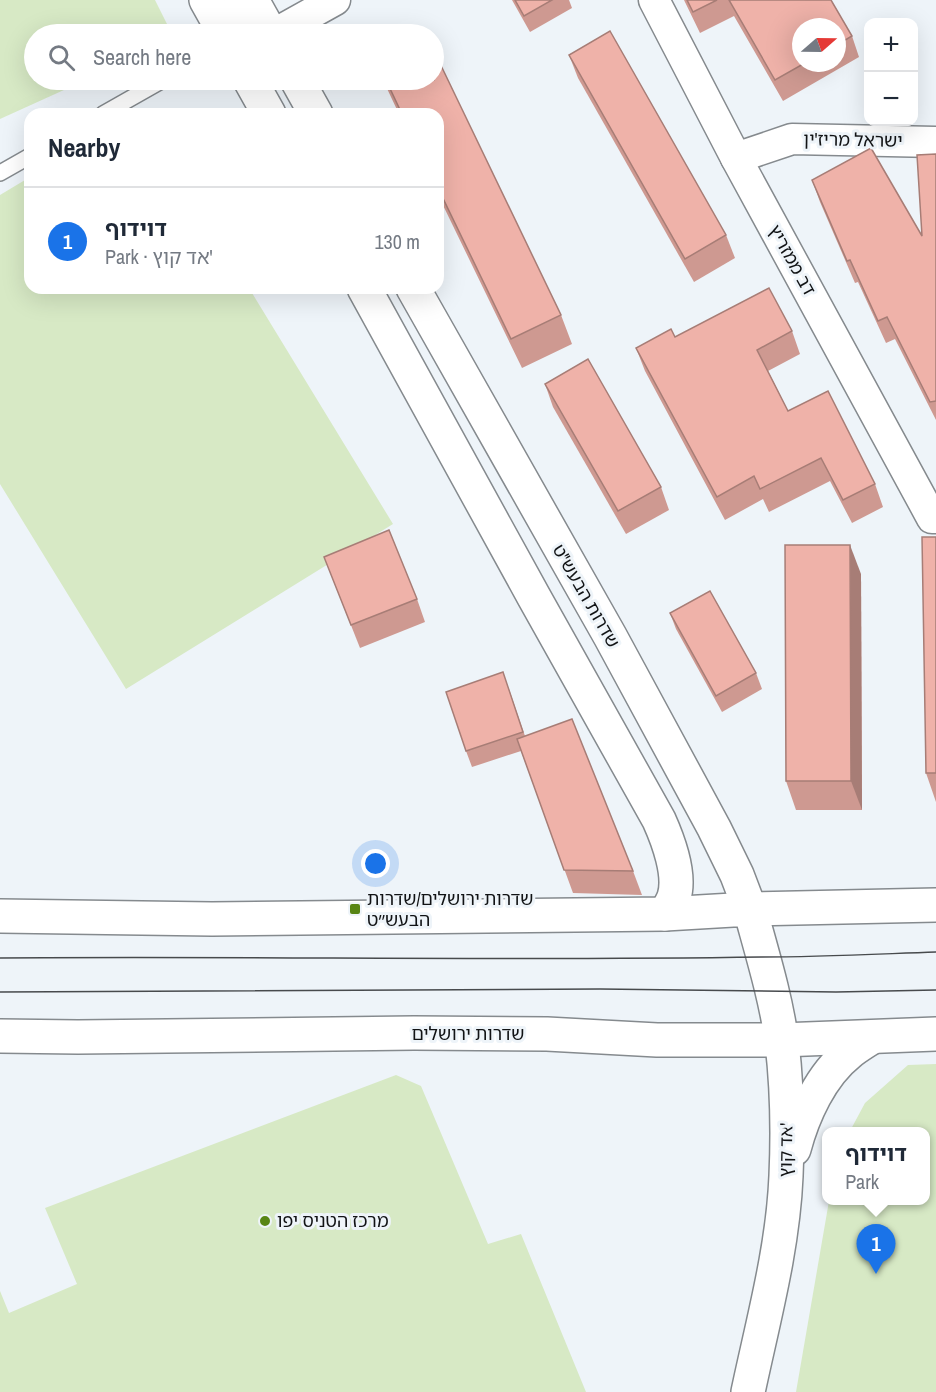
<!DOCTYPE html>
<meta charset="utf-8">
<style>
body{margin:0;font-family:"Archivo Narrow","Noto Sans Hebrew",sans-serif;background:#f6f6f7;color:#1f2937}
.controls{position:absolute;right:18px;top:18px;display:grid;overflow:hidden;border-radius:12px;box-shadow:0 6px 24px #0002}
.controls button{width:54px;height:54px;display:grid;place-items:center;padding:0;border:0;border-bottom:2px solid #e0e1e3;background:#fff;color:#1f2937;font:30px sans-serif}
.compass{position:absolute;left:792px;top:18px;width:54px;height:54px;border-radius:50%;background:#fff;box-shadow:0 6px 24px #0002;rotate:70deg}
.you{position:absolute;left:376px;top:864px;width:21px;height:21px;margin:-15px;border:4px solid #fff;border-radius:50%;background:#1a73e8;box-shadow:0 0 0 9px #1a73e833}
.badge{display:grid;place-items:center;width:39px;height:39px;border-radius:50%;background:#1a73e8;color:#fff;font-size:20px;font-weight:700}
.pin{position:absolute;translate:-50% -50px;filter:drop-shadow(0 2px 3px #0008)}
.pin::after{content:'';position:absolute;top:32px;width:21px;height:18px;background:inherit;clip-path:polygon(0 0,100% 0,50% 100%)}
.popup{position:absolute;left:822px;top:1127px;width:108px;height:78px;box-sizing:border-box;display:grid;place-content:center;border-radius:12px;background:#fff;filter:drop-shadow(0 2px 4px #0005);font-size:20px;white-space:nowrap;color:#747a83}
.popup b{font-size:22px;color:#1f2937}
.popup::after{content:'';position:absolute;left:50%;top:100%;margin-left:-12px;border:12px solid transparent;border-top-color:#fff}
.list{margin:0;padding:0;list-style:none}
h2{display:flex;justify-content:space-between;align-items:center;height:78px;margin:0;padding:0 24px;font-size:26px}
h2 small{font-size:20px;font-weight:400;color:#747a83}
.list li{display:grid;grid-template-columns:39px 1fr auto;gap:18px;align-items:center;box-sizing:border-box;height:108px;padding:0 24px;border-top:2px solid #e0e1e3}
.list b{display:block;font-size:22px;white-space:nowrap}
.list p{margin:0;font-size:20px;white-space:nowrap;color:#747a83}
.list em{font-size:20px;font-style:normal;color:#747a83}
.icon{flex:none;width:33px;height:33px;fill:none;stroke:currentColor;stroke-width:2;stroke-linecap:round;stroke-linejoin:round}
.map{position:relative;flex:none;width:936px;height:1392px;overflow:hidden}
.search{position:absolute;background:#fff;box-shadow:0 6px 24px #0002;left:24px;top:24px;width:420px;height:66px;display:flex;align-items:center;gap:15px;box-sizing:border-box;padding:0 21px;border-radius:33px;color:#747a83;font-size:22px}
.panel{position:absolute;background:#fff;box-shadow:0 6px 24px #0002;left:24px;top:108px;width:420px;height:186px;border-radius:18px}
.map>svg:first-child{display:block}
.green{fill:#d7e9c5}
.lines{fill:none;stroke-linecap:round;stroke-linejoin:round}
.service-casing{stroke:#858a8e;stroke-width:18}
.minor-casing{stroke:#858a8e;stroke-width:33}
.tertiary-casing{stroke:#858a8e;stroke-width:36}
.secondary-casing{stroke:#858a8e;stroke-width:36}
.service{stroke:#fff;stroke-width:15}
.minor{stroke:#fff;stroke-width:30}
.tertiary{stroke:#fff;stroke-width:33}
.secondary{stroke:#fff;stroke-width:33}
.tram{stroke:#474a4d;stroke-width:1.5}
.wall{fill:#ce9991;fill-rule:evenodd}
.shaded-wall{fill:#a77d76}
.building{fill:#efb2a9;stroke:#a77d76;stroke-width:1.5}
.poi-dot{fill:#588514;stroke:#eef4f9;stroke-width:2}
.labels{text-anchor:middle;stroke-width:6;stroke-linejoin:round;paint-order:stroke}
.street-label{font-size:18px;fill:#111315;stroke:#eef4f9}
.poi-label{font-size:18px;fill:#111315;stroke:#eef4f9;text-anchor:start}
</style>
<div class="map">
<svg width="936" height="1392" viewBox="0 0 936 1392">
<rect width="100%" height="100%" fill="#eef4f9"/>
<g class="green">
<polygon points="0,0 155,0 172,34 34,34 34,80 86,80 0,119"/>
<polygon points="30,177 30,288 249,288 393,524 126,689 0,484 0,195"/>
<polygon points="936,1064 936,1392 796,1392 829,1201 926,1200 926,1132 850,1131 865,1103 908,1065"/>
<polygon points="396,1075 421,1086 488,1244 521,1234 586,1392 0,1392 0,1291 9,1313 77,1284 45,1208"/>
</g>
<g class="lines">
<g class="service-casing">
<g id="service">
<polyline points="103,114 163,80"/>
<polyline points="0,173 30,156"/>
</g>
</g>
<g class="minor-casing">
<g id="minor">
<polyline points="654,0 736,158 932,518 936,518"/>
<polyline points="228,34 241,0"/>
<polyline points="274,34 335,0"/>
<polyline points="736,158 792,139 936,142"/>
</g>
</g>
<g class="tertiary-casing">
<g id="tertiary">
<polyline points="206,0 225,34"/>
<polyline points="252,0 271,34"/>
<polyline points="250,80 269,114"/>
<polyline points="297,80 316,114"/>
<path d="M364 288 534 597 659 820C668 840 681 875 674 897 672 903 668 909 665 914"/>
<polyline points="413,288 610,636 714,828 737,875 750,909 936,905"/>
<polyline points="781,1040 936,1034"/>
</g>
</g>
<g class="secondary-casing">
<g id="secondary">
<path d="M0 916 212 919 665 914 750 909C762 953 776 998 782 1043 787 1086 788 1132 786 1176 783 1249 763 1321 748 1392"/>
<polyline points="0,1036 78,1037 414,1033 547,1034 657,1040 781,1040"/>
<path d="M794 1149C803 1115 821 1075 849 1053 856 1047 865 1042 872 1037"/>
</g>
</g>
<use href="#service" class="service"/>
<use href="#minor" class="minor"/>
<use href="#tertiary" class="tertiary"/>
<use href="#secondary" class="secondary"/>
<g class="tram">
<path d="M0 958C254 956 508 961 762 957 820 957 878 954 936 952"/>
<polyline points="0,992 600,989 836,992 936,990"/>
</g>
</g>
<g class="wall">
<polygon points="512,0 569,0 572,8 530,32"/>
<path d="M684 0H831L852 36 859 57 783 101 734 16 700 33ZM837 27V63H801Z"/>
<polygon points="569,55 726,235 735,258 694,282 578,78"/>
<polygon points="383,80 434,80 561,315 572,344 522,368 438,195 438,114 399,114"/>
<polygon points="936,154 936,420 895,339 886,343 858,282 855,283 820,202 812,180 922,236"/>
<polygon points="792,331 800,354 768,371 788,411 875,484 883,507 852,523 830,481 769,512 763,499 725,520 645,371 636,348 675,337"/>
<polygon points="545,384 661,487 669,510 626,534 553,407"/>
<polygon points="936,537 936,802 926,773"/>
<polygon points="324,557 417,599 425,622 360,648"/>
<polygon points="861,574 862,810 796,810 786,781"/>
<polygon points="670,613 756,673 762,689 722,712 676,629"/>
<polygon points="509,689 525,736 633,871 642,895 573,893 521,751 472,767 466,751"/>
</g>
<polygon class="shaded-wall" points="850,545 861,574 862,810 851,781"/>
<g class="building">
<polygon points="515,0 552,0 524,16"/>
<polygon points="687,0 717,0 693,12"/>
<polygon points="729,0 831,0 852,36 837,45 837,27 801,27 801,63 805,63 775,80"/>
<polygon points="610,31 726,235 685,259 569,55"/>
<polygon points="434,51 561,315 511,339 438,188 438,114 402,114 386,80 434,80"/>
<polygon points="871,148 922,236 917,155 936,154 936,401 930,402 887,317 878,321 850,260 847,261 812,180"/>
<polygon points="769,288 792,331 757,350 788,411 828,391 875,484 843,500 821,458 760,489 754,476 717,497 636,348 671,329 675,337"/>
<polygon points="588,359 661,487 618,511 545,384"/>
<polygon points="389,530 417,599 351,625 324,557"/>
<polygon points="922,537 936,537 936,773 926,773"/>
<polygon points="785,545 850,545 851,781 786,781"/>
<polygon points="710,591 756,673 716,696 670,613"/>
<polygon points="503,672 523,732 466,751 446,692"/>
<polygon points="572,719 633,871 564,870 517,739"/>
</g>
<g class="poi-dot">
<rect x="349" y="903" width="12" height="12" rx="3"/>
<circle cx="265" cy="1221" r="6"/>
</g>
<g class="labels">
<g class="street-label">
<text transform="translate(853 140) rotate(1)" y="6">ישראל מריז'ין</text>
<text transform="translate(792 260) rotate(61)" y="6">דב ממזריץ</text>
<text transform="translate(586 596) rotate(60)" y="6">שדרות הבעש"ט</text>
<text x="468" y="1040">שדרות ירושלים</text>
<text transform="translate(786 1150) rotate(-89)" y="6">אד קוץ'</text>
</g>
<g class="poi-label">
<text x="367" y="905">שדרות ירושלים/שדרות<tspan x="367" dy="21">הבעש״ט</tspan></text>
<text x="277" y="1227">מרכז הטניס יפו</text>
</g>
</g>
</svg>
<div class="controls">
<button>+</button>
<button>−</button>
</div>
<svg class="compass" viewBox="-18 -18 36 36"><path d="M0-13l5 13h-10z" fill="#e53935"/><path d="M0 13l5-13h-10z" fill="#747a83"/></svg>
<div class="you"></div>
<div class="pin badge" style="left:876px;top:1274px">1</div>
<div class="popup"><b>דוידוף</b>Park</div>
<div class="search"><svg class="icon" aria-label="search" viewBox="0 0 24 24"><circle cx="10" cy="10" r="6"/><path d="M15 15l6 6"/></svg>Search here</div>
<section class="panel">
<h2>Nearby<small></small></h2>
<ul class="list">
<li><span class="badge">1</span><div><b>דוידוף</b><p>Park · אד קוץ'</p></div><em>130 m</em></li>
</ul>
</section>
</div>
